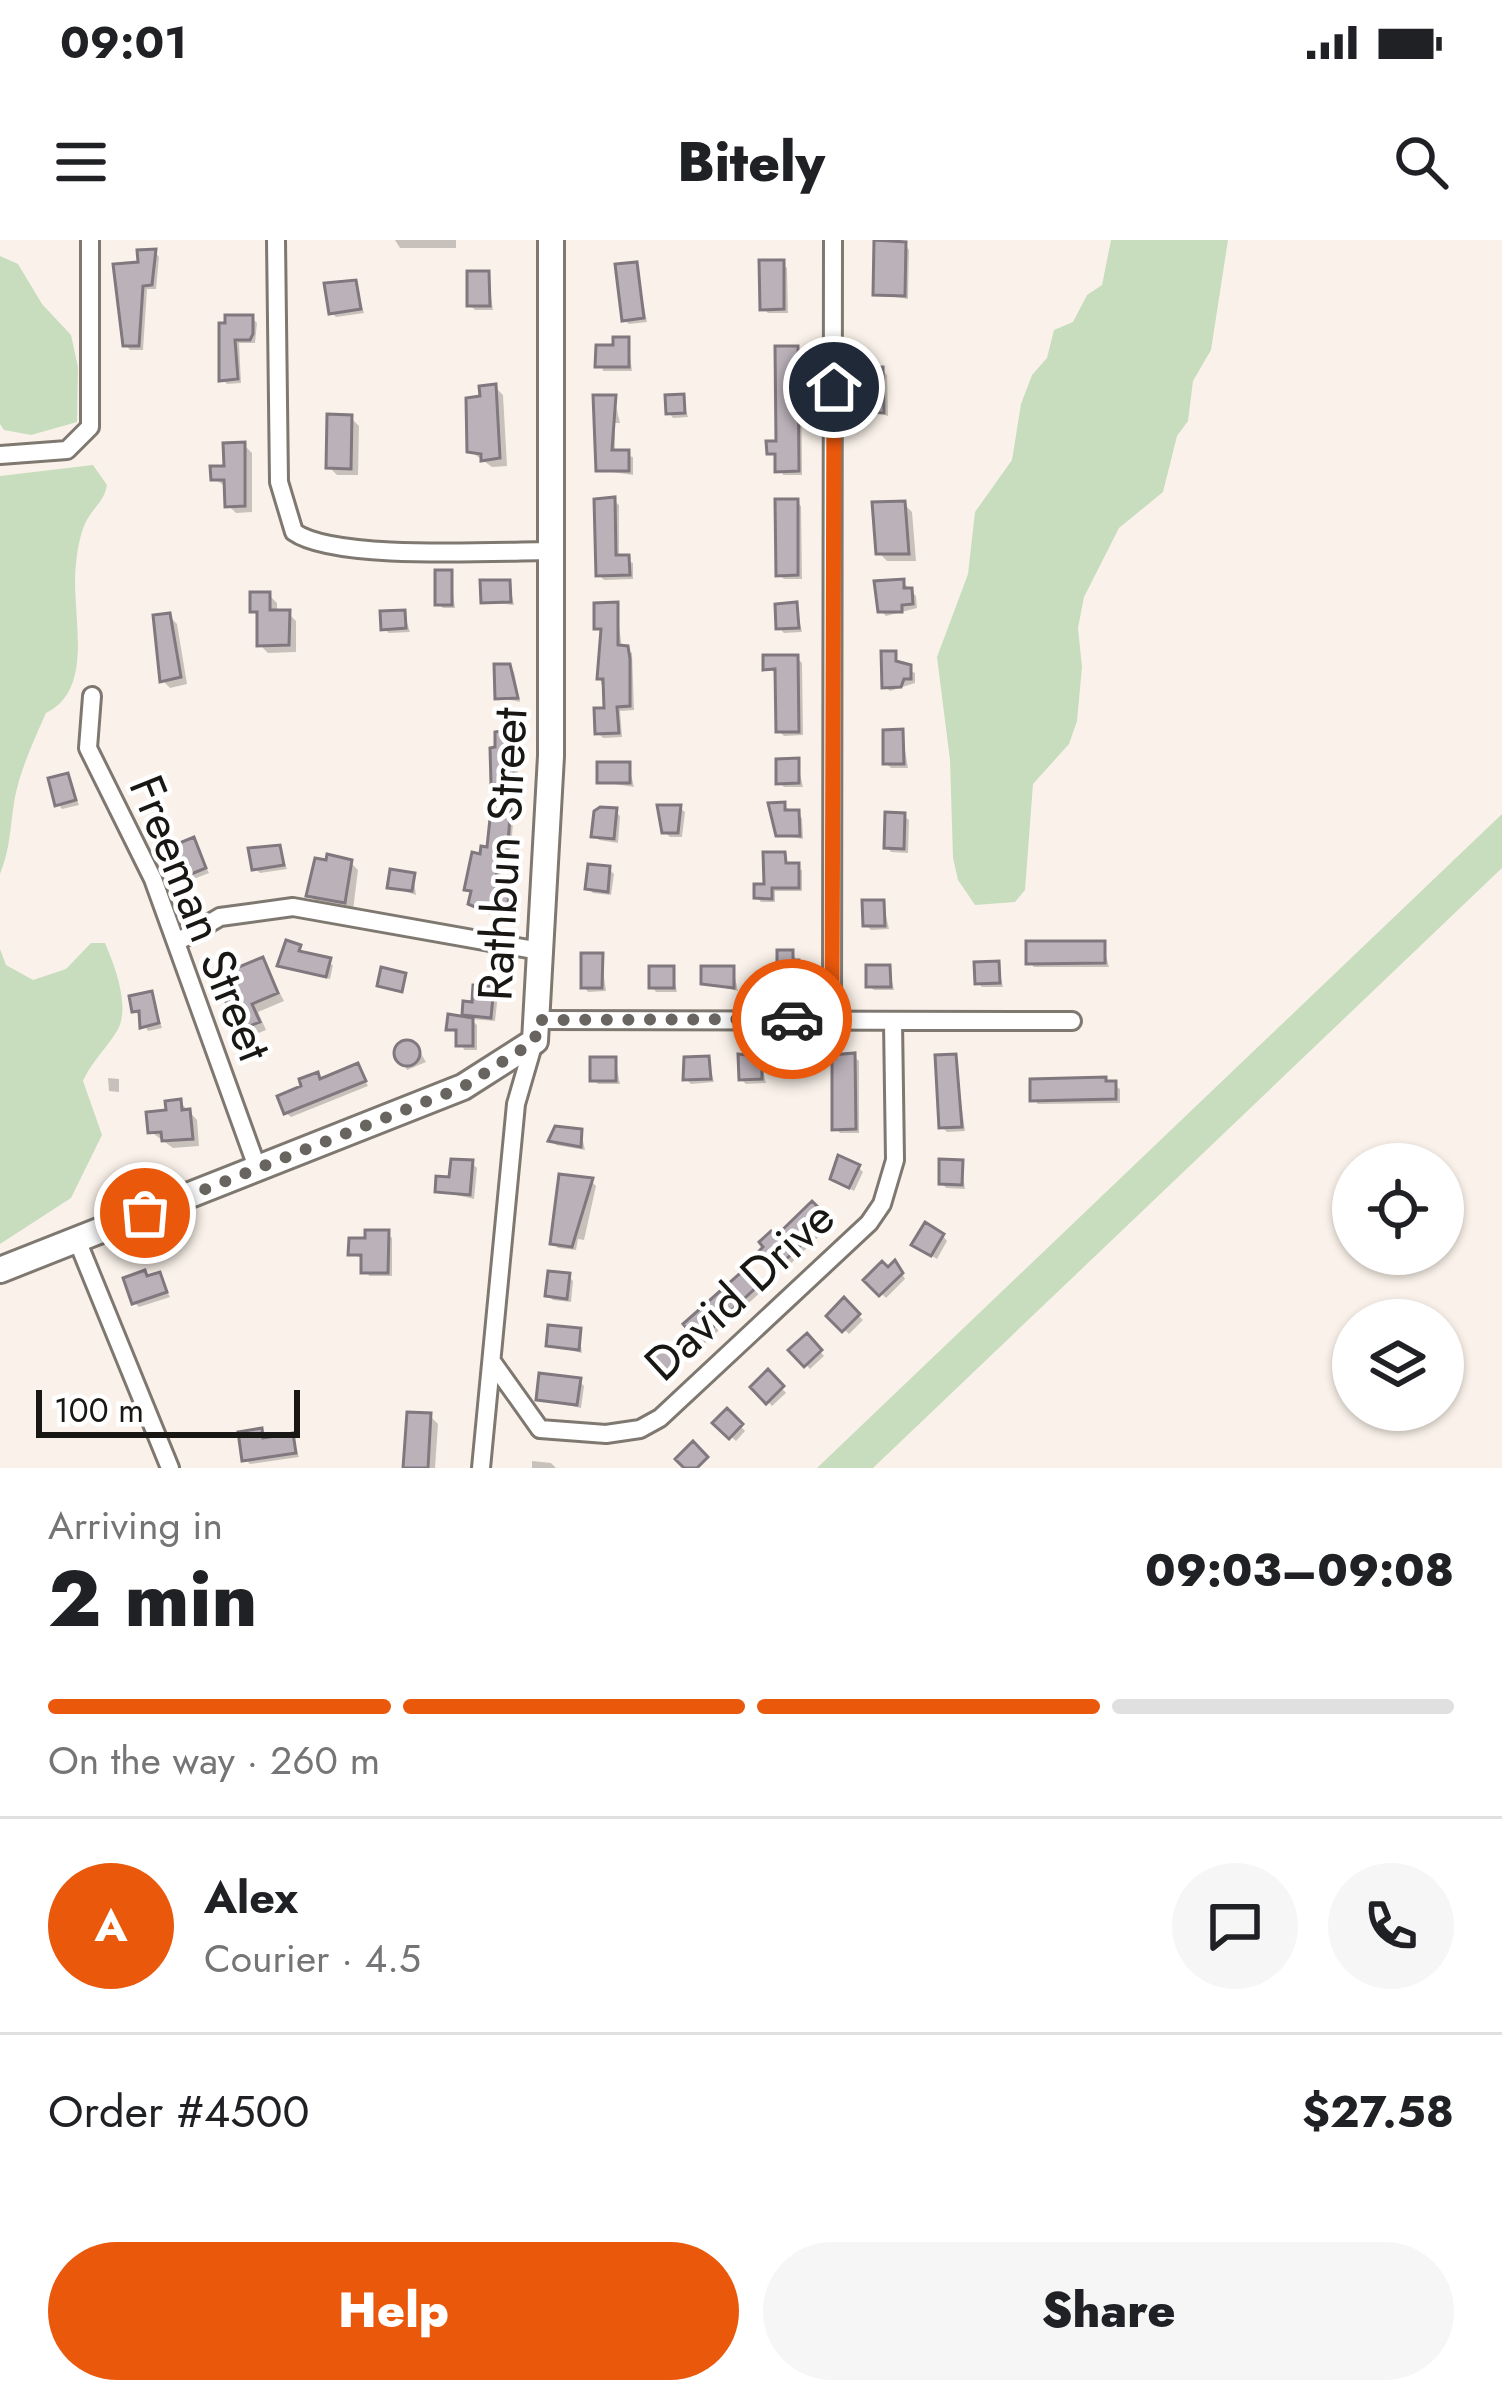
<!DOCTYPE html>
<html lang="en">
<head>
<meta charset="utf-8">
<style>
	body { margin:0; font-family:Jost,sans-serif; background:#f6f6f6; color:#202124; height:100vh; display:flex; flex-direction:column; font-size:45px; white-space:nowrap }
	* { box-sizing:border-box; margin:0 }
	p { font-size:39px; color:#757577 }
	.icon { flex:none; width:66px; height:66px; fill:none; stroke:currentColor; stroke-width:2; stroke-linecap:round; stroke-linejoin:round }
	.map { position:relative; height:1228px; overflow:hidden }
	.drawer { display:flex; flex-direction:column; background:#fff; flex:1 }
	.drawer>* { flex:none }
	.controls { position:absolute; left:1332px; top:903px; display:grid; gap:24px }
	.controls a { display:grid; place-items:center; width:132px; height:132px; border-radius:50%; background:#fff; box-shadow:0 3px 9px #0004; font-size:60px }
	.scale { position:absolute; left:36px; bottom:30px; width:264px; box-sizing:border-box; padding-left:12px; border:6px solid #191714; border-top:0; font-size:33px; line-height:42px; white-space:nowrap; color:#191714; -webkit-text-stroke:9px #fff; paint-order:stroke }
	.pin { position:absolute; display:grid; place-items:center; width:102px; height:102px; color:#fff; margin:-51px; border:6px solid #fff; border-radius:50%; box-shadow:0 3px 12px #0007 }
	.courier { position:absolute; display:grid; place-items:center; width:120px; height:120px; margin:-60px; border:9px solid #ea580c; border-radius:50%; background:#fff; color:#222; box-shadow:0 3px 15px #0007 }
	.overview em { font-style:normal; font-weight:800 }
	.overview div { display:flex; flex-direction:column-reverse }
	.overview { display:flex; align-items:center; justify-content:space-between; height:204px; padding:0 48px }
	h1 { font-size:78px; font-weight:800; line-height:90px }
	.bar { display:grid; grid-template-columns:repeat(4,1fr); gap:18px 12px; align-content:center; height:144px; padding:0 48px }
	.bar i { height:15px; border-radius:9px; background:#e0e0e0 }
	.bar .active { background:#ea580c }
	.bar p { grid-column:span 4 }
	.line { display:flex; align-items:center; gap:30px; padding:0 48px; border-top:3px solid #e0e0e0 }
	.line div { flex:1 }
	.round { display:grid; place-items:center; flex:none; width:126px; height:126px; border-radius:63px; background:#f6f6f6 }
	.cta { display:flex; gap:24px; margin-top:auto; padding:24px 48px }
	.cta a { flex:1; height:138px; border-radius:72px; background:#ea580c; color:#fff; font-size:48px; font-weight:800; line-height:138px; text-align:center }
	.cta a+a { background:#f6f6f6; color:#202124 }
	.status { display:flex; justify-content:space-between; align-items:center; height:84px; padding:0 60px; background:#fff; direction:ltr }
	.status svg { height:33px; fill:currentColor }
	header { display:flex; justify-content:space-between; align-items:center; height:156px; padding:0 48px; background:#fff; font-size:54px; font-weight:800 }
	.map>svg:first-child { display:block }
</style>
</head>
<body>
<div class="status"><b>09:01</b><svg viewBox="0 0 49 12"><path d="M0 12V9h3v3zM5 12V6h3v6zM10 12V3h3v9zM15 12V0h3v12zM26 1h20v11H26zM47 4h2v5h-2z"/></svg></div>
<header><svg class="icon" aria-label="menu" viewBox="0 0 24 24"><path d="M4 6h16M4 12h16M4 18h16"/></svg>Bitely<svg class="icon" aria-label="search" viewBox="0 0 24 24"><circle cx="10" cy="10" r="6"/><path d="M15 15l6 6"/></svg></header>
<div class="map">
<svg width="1502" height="1228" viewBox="0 0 1502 1228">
	<rect width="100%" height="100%" fill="#faf2ea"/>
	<!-- green -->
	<path fill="#c7ddbd" d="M 1111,0 L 1228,0 L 1211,110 L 1193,141 L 1188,181 L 1177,196 L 1163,252 L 1119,288 L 1084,357 L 1078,388 L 1082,427 L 1077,481 L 1069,504 L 1033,544 L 1025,650 L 1015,662 L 975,665 L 958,640 L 953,618 L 950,520 L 937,417 L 968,334 L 975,272 L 1012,220 L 1021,164 L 1032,135 L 1047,118 L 1054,90 L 1073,82 L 1087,55 L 1102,45 Z
		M 0,16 L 18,24 L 42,64 L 71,95 L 78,127 L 77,182 L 31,195 L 4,190 L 0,184 Z
		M 93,225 L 107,245 C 104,261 96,265 88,278 C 81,289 77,310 76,324 C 70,372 97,448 46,473 C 34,500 21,528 15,557 C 10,585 11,607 0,634 L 0,236 Z
		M 1502,574 L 1502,628 L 873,1228 L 817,1228 Z
		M 91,703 L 105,703 C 115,726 131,768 117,791 C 106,809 92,821 83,841 L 102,895 L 71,958 L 0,1004 L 0,709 L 6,725 L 33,740 L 66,729 Z"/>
	<!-- shadow -->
	<path fill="#0003" d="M 395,0 L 456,0 L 456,8 L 400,8 Z
		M 876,0 L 902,0 L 909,10 L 908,59 L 876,54 Z
		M 155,12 L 159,17 L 156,49 L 147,49 L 143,110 L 130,110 L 126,105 L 142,25 Z
		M 782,23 L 787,28 L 788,73 L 768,73 L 763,68 Z
		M 636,25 L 647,82 L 629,84 L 624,80 Z
		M 488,34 L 493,70 L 475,70 L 470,65 Z
		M 355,43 L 364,73 L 336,77 L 331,72 Z
		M 252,78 L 257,83 L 255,103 L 239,103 L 241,143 L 227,144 L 222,139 L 222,86 Z
		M 628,101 L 632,131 L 603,131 L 599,107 Z
		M 797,109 L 801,114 L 802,235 L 783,235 L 778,218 L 770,213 L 779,204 Z
		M 882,130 L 887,135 L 888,176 L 861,167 Z
		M 495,147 L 503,155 L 507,226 L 492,227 L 470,211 L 484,159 Z
		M 682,157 L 688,177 L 673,178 L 669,173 Z
		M 614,158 L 620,183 L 615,183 L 615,213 L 633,217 L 633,235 L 599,230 Z
		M 351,178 L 359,186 L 358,235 L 337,235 L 329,227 Z
		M 244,205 L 252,213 L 252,272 L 236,273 L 228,265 L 227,247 L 214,239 Z
		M 614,261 L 619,265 L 619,318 L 633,323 L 633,339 L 604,340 L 599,335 Z
		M 797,262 L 801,266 L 802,339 L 784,339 L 779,335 Z
		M 904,264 L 912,272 L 916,321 L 887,321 L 879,313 Z
		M 450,333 L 455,368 L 443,368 L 438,364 Z
		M 903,342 L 916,356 L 917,368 L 886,376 L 881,371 Z
		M 509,343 L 514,365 L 484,362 Z
		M 269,355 L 277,363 L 277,373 L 288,373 L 296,381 L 296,412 L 268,413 L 260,405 L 260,378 L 253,371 Z
		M 616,365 L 622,408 L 632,413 L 634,470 L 620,471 L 622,497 L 603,498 L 598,493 L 608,470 L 600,438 L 604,394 L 597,388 Z
		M 796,365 L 802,392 L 784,393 L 779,388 Z
		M 404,373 L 410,392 L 389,393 L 384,389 Z
		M 169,376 L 177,384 L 187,444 L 170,448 L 162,440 Z
		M 894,414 L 899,425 L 915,433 L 915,443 L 890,451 L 885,447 Z
		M 797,418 L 802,423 L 803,495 L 784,496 L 779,491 L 778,433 L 766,428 Z
		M 509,427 L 514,432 L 520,462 L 498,457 Z
		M 902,492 L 908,528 L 891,528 L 886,523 Z
		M 517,494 L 521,499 L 516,548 L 499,548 L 494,543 Z
		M 797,521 L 803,547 L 784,547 L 779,543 Z
		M 629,525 L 634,547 L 600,542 Z
		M 68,536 L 79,565 L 62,569 L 58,564 Z
		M 510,565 L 514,570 L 510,622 L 502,620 L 498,650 L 514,657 L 510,675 L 482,673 L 467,649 Z
		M 771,566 L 784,566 L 802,578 L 803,599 L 779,595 Z
		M 680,568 L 685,572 L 682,597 L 670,597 L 665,592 Z
		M 615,571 L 620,576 L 618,603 L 599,600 L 595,596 Z
		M 904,576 L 909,580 L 908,613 L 891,612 L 887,607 Z
		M 193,601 L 209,633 L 191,640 L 187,635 Z
		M 279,608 L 287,629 L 260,633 L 255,628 Z
		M 784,615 L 789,626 L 802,630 L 802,651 L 775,651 L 775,662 L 761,662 L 757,657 Z
		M 350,622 L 358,630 L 353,670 L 317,663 L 310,655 Z
		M 609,629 L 614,634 L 611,655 L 593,653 L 588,648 Z
		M 413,635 L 416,655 L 391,647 Z
		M 883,663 L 889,689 L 871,690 L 866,685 Z
		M 1103,704 L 1109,727 L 1034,727 L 1029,722 Z
		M 299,707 L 302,715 L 333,725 L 330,739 L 280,725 Z
		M 791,713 L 803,727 L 803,748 L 780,744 Z
		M 601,716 L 606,751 L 588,752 L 584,747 Z
		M 263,721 L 284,761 L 258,772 L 266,790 L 246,798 L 238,790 Z
		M 998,724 L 1003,747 L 982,747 L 978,743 Z
		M 889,728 L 894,750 L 874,750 L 869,746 Z
		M 672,729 L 677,752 L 656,752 L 652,747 Z
		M 733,729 L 738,751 L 704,742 Z
		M 493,749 L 498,754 L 495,781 L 470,779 L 477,785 L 477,810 L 464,810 L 459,794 L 449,789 L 471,780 L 465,774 Z
		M 151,754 L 162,788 L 148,791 L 135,770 Z
		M 414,802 L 426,822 L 407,830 L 396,811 Z
		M 854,817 L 859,821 L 859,893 L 840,893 L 835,888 Z
		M 955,817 L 965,891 L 947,892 L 942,887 Z
		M 708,819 L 714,842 L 691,844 L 686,839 Z
		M 760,819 L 766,843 L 746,844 L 741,839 Z
		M 615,820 L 620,844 L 598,844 L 593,839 Z
		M 358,827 L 368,846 L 291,877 L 286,873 L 317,836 L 323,841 Z
		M 108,838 L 119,839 L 119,852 L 109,851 Z
		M 1105,840 L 1120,849 L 1120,863 L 1038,864 L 1033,859 Z
		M 180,862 L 197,880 L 199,906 L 173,908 L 151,892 Z
		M 556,889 L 581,892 L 585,910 L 556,905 L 552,900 Z
		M 961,922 L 965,949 L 946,948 L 942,943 Z
		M 472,923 L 477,928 L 474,959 L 438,951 Z
		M 858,927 L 863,932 L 854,951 L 833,939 Z
		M 591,941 L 596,946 L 584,1000 L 578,999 L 576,1010 L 558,1008 L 553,1003 Z
		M 812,965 L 831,985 L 783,1031 L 776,1028 L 761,1013 Z
		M 387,993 L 392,998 L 392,1036 L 369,1036 L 364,1019 L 351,1014 Z
		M 943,996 L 947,1001 L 937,1019 L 920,1009 Z
		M 899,1028 L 905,1039 L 886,1058 L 868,1040 Z
		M 746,1032 L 763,1050 L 705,1103 L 687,1084 Z
		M 159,1035 L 170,1057 L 139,1067 L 134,1062 Z
		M 568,1036 L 573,1041 L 571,1062 L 553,1060 L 548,1055 Z
		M 844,1062 L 863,1080 L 849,1094 L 830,1076 Z
		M 579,1091 L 582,1113 L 549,1105 Z
		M 807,1097 L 824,1116 L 810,1129 L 792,1110 Z
		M 663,1106 L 682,1125 L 669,1138 L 650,1119 Z
		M 768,1133 L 786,1153 L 772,1166 L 754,1147 Z
		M 579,1141 L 584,1146 L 581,1168 L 539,1159 Z
		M 727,1172 L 745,1191 L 736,1201 L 717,1183 Z
		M 410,1175 L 430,1176 L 438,1184 L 435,1228 L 406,1228 Z
		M 260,1191 L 266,1200 L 292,1197 L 299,1217 L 250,1224 L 245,1219 Z
		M 532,1221 L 551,1223 L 556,1228 L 532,1228 Z"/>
	<!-- building -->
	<path fill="#bbb2b9" stroke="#80787e" stroke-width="3" d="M 874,0 L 906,2 L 905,56 L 873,55 Z
		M 156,9 L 152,45 L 143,46 L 139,106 L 123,106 L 113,24 L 138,22 L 137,10 Z
		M 759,20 L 784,20 L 784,69 L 760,70 Z
		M 637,22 L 644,78 L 622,81 L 615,24 Z
		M 467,31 L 489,31 L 490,66 L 467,66 Z
		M 356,40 L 361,69 L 329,74 L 324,43 Z
		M 225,75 L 253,75 L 253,94 L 250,100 L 235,100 L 238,139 L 219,141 L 219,83 L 225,83 Z
		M 613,97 L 629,97 L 629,127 L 595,127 L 596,105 L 613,105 Z
		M 775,106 L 798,106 L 799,231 L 775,232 L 775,214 L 767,214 L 766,201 L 776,201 Z
		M 883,127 L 884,173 L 865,172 L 858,169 L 857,128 Z
		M 496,144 L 500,218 L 481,221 L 481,214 L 467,212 L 466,158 L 480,156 L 479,146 Z
		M 684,154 L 685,173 L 666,174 L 665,155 Z
		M 593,155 L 616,155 L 612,210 L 629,210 L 629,231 L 596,231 Z
		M 327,174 L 352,175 L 351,229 L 326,228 Z
		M 245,202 L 245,266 L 225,267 L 224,240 L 211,240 L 210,226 L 224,226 L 223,203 Z
		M 615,257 L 616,315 L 629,315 L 630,335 L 596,336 L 594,259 Z
		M 775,259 L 798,259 L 798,335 L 776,336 Z
		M 905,261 L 909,314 L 876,314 L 872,262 Z
		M 435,330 L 452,330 L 452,365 L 435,365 Z
		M 904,339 L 904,348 L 912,348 L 913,364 L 902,365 L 902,372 L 878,372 L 874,341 Z
		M 480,340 L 510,340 L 511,362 L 481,363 Z
		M 250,352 L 270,352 L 270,370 L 290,370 L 289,405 L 257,406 L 257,372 L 250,372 Z
		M 618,362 L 618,405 L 628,406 L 630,419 L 630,466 L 617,467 L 619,493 L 595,494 L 594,468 L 604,468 L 603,439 L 597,439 L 601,389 L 594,389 L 594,363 Z
		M 797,362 L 799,388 L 776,389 L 775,364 Z
		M 405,370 L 406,388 L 381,390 L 380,371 Z
		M 170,373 L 181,437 L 160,442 L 153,375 Z
		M 881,411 L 896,411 L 896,421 L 911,425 L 911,439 L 904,439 L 901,447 L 882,448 Z
		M 763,415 L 798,415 L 799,492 L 776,492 L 775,429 L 763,430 Z
		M 494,424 L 510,424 L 518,458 L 495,459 Z
		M 903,489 L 904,524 L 883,524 L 883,490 Z
		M 501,491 L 518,491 L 512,544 L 491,544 L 490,508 L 495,507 L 495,492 Z
		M 799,518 L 799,543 L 776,544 L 776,519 Z
		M 597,522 L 630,522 L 630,543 L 597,543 Z
		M 68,533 L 76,560 L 55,566 L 48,538 Z
		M 492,560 L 511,562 L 507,618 L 498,617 L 495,646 L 511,650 L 506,671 L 490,668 L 489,673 L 468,664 L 471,651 L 464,650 L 472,612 L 480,614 L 481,606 L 487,607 Z
		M 785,562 L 785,570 L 799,570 L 800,596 L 776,596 L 768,563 Z
		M 657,565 L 681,565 L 678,593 L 662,593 Z
		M 600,567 L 617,568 L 614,599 L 591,597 L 594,571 Z
		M 885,572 L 905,573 L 904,609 L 884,608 Z
		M 194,597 L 206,628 L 184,637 L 172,606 Z
		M 280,605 L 284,625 L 252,630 L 248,608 Z
		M 763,612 L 785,612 L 786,623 L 799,623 L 799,648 L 772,648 L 772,659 L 754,658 L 754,644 L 764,644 Z
		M 327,614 L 352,620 L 345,663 L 306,656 L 315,618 L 326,620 Z
		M 588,624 L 610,626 L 608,652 L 585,649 Z
		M 390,629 L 415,633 L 412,651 L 387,648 Z
		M 862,660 L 884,660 L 885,686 L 863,686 Z
		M 286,700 L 301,705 L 299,711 L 331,718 L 326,737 L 277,726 Z
		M 1026,701 L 1105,701 L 1105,723 L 1026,724 Z
		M 777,710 L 793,710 L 793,720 L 799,720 L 800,745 L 777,745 Z
		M 581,713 L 603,713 L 602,748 L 581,748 Z
		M 263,717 L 278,753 L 252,764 L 260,782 L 236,791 L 217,736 Z
		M 999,721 L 1000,743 L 975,744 L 974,722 Z
		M 866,725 L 890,725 L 891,747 L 866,747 Z
		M 649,726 L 674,726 L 674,748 L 649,748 Z
		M 701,726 L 734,726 L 734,748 L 701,744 Z
		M 381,727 L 406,733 L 402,752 L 377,746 Z
		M 473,745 L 494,746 L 491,778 L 462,775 L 463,761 L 472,762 Z
		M 152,751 L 159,783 L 140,788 L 139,771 L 132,772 L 129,756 Z
		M 448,774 L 473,778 L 473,806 L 456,806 L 456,790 L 446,790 Z
		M394 813a13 13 0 1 1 26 0a13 13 0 1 1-26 0Z
		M 855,813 L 856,889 L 832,890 L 832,815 Z
		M 738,814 L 762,817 L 762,839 L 739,840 Z
		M 956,814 L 962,887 L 939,888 L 935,815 Z
		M 709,816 L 711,839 L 683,840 L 684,817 Z
		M 590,817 L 616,817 L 616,841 L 590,841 Z
		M 358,823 L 366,841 L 284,874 L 277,856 L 301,846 L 299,839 L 318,832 L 320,839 Z
		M 1106,837 L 1106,841 L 1116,841 L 1116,859 L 1030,861 L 1030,839 Z
		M 181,859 L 182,870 L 190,869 L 193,899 L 162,901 L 161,892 L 148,893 L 146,872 L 166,870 L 165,861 Z
		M 555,886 L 582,889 L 581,907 L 548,901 Z
		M 838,915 L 860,925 L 849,948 L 830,939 Z
		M 451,919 L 473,920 L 470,955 L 435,952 L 436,936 L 449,937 Z
		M 939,919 L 963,920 L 962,945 L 939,944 Z
		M 559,934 L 593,938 L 572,1007 L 550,1004 Z
		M 812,961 L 829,978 L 777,1028 L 767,1024 L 757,1013 L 763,1007 L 759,1002 L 771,991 L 776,996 Z
		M 925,982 L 944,994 L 931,1016 L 911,1005 Z
		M 365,990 L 389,990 L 388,1033 L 361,1033 L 361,1015 L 348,1015 L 349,998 L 365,998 Z
		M 895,1020 L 903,1033 L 879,1056 L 863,1040 L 882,1021 L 888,1027 Z
		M 746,1028 L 760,1044 L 698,1101 L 683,1084 Z
		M 145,1030 L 147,1036 L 160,1032 L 167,1052 L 132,1064 L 123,1038 Z
		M 548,1031 L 570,1033 L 567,1059 L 545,1056 Z
		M 844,1057 L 860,1074 L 842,1092 L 826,1076 Z
		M 548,1085 L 581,1088 L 579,1110 L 546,1106 Z
		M 807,1093 L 822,1110 L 804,1127 L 788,1110 Z
		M 663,1102 L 680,1119 L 662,1136 L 646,1119 Z
		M 768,1129 L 784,1146 L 766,1164 L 750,1147 Z
		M 539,1133 L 581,1138 L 577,1165 L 536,1160 Z
		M 727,1168 L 743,1184 L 729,1199 L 712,1183 Z
		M 407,1172 L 431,1173 L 428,1228 L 403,1228 Z
		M 262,1188 L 263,1198 L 293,1193 L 296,1213 L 242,1221 L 238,1192 Z
		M 693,1201 L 708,1217 L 697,1228 L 684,1228 L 675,1219 Z"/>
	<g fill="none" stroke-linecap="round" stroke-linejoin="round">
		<!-- street casing -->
		<g stroke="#7e7870" stroke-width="22">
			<path id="street" d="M 276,0 L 279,242 L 294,292 C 335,321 496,311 552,311
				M 0,215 L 67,210 L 90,187 L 90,0
				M 92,456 L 88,508 L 153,639 L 257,927
				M 177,702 L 220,677 L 293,667 L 540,711
				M 832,779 L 833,0
				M 537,780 L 1072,781
				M 77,1000 L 170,1228
				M 493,1123 L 540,1189 L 606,1194 L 640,1189 L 660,1178 L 869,983 L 882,964 L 895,920 L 893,781
				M 481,1228 L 516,864 L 534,802"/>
		</g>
		<!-- secondary casing -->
		<g stroke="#7e7870" stroke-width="30">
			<path id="secondary" d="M 0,1030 L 463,847 L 535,801 L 551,516 L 551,0"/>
		</g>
		<!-- street -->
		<use href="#street" stroke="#fff" stroke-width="16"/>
		<!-- secondary -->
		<use href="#secondary" stroke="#fff" stroke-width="24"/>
	</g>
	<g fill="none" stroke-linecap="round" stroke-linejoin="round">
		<!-- done -->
		<path stroke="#68645f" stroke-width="12" stroke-dasharray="0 21.6" d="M 145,973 L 463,847 L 535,801 L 537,780 L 792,779"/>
		<!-- route -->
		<path stroke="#ea580c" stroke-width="15" d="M 792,779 L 832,778 L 834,147"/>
	</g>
	<g text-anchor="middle" stroke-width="9" stroke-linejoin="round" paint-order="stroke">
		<!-- street labels -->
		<g font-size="48" fill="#191714" stroke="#fff">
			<text transform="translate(502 614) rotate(-87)" y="17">Rathbun Street</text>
			<text transform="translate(201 678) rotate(68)" y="17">Freeman Street</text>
			<text transform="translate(739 1050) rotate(-43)" y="17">David Drive</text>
		</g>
	</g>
</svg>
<div class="controls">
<a><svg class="icon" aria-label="locate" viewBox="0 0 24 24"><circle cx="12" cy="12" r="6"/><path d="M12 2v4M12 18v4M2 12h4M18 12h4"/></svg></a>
<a><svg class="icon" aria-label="layers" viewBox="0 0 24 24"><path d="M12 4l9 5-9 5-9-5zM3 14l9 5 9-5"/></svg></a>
</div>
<div class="scale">100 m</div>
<div class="pin" style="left:145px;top:973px;background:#ea580c"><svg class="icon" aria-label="bag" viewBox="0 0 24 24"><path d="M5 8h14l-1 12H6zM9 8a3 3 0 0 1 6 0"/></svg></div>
<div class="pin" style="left:834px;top:147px;background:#1f2937"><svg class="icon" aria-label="home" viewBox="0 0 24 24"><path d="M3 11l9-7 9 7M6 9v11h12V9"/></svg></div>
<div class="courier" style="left:792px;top:779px"><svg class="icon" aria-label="car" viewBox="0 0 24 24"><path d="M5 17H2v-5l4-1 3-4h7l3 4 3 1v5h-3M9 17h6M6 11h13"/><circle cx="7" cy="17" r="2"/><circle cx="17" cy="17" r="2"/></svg></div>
</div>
<section class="drawer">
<div class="overview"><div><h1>2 min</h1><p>Arriving in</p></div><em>09:03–09:08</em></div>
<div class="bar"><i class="active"></i><i class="active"></i><i class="active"></i><i></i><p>On the way · 260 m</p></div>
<div class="line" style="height:216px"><b class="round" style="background:#ea580c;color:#fff">A</b><div><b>Alex</b><p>Courier · 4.5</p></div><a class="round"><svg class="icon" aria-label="chat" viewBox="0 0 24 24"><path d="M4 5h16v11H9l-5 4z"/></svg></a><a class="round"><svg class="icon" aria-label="phone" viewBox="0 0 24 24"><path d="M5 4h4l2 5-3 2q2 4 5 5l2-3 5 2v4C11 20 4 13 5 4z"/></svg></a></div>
<div class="line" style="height:156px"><div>Order #4500</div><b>$27.58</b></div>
<div class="cta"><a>Help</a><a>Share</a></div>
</section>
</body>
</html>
